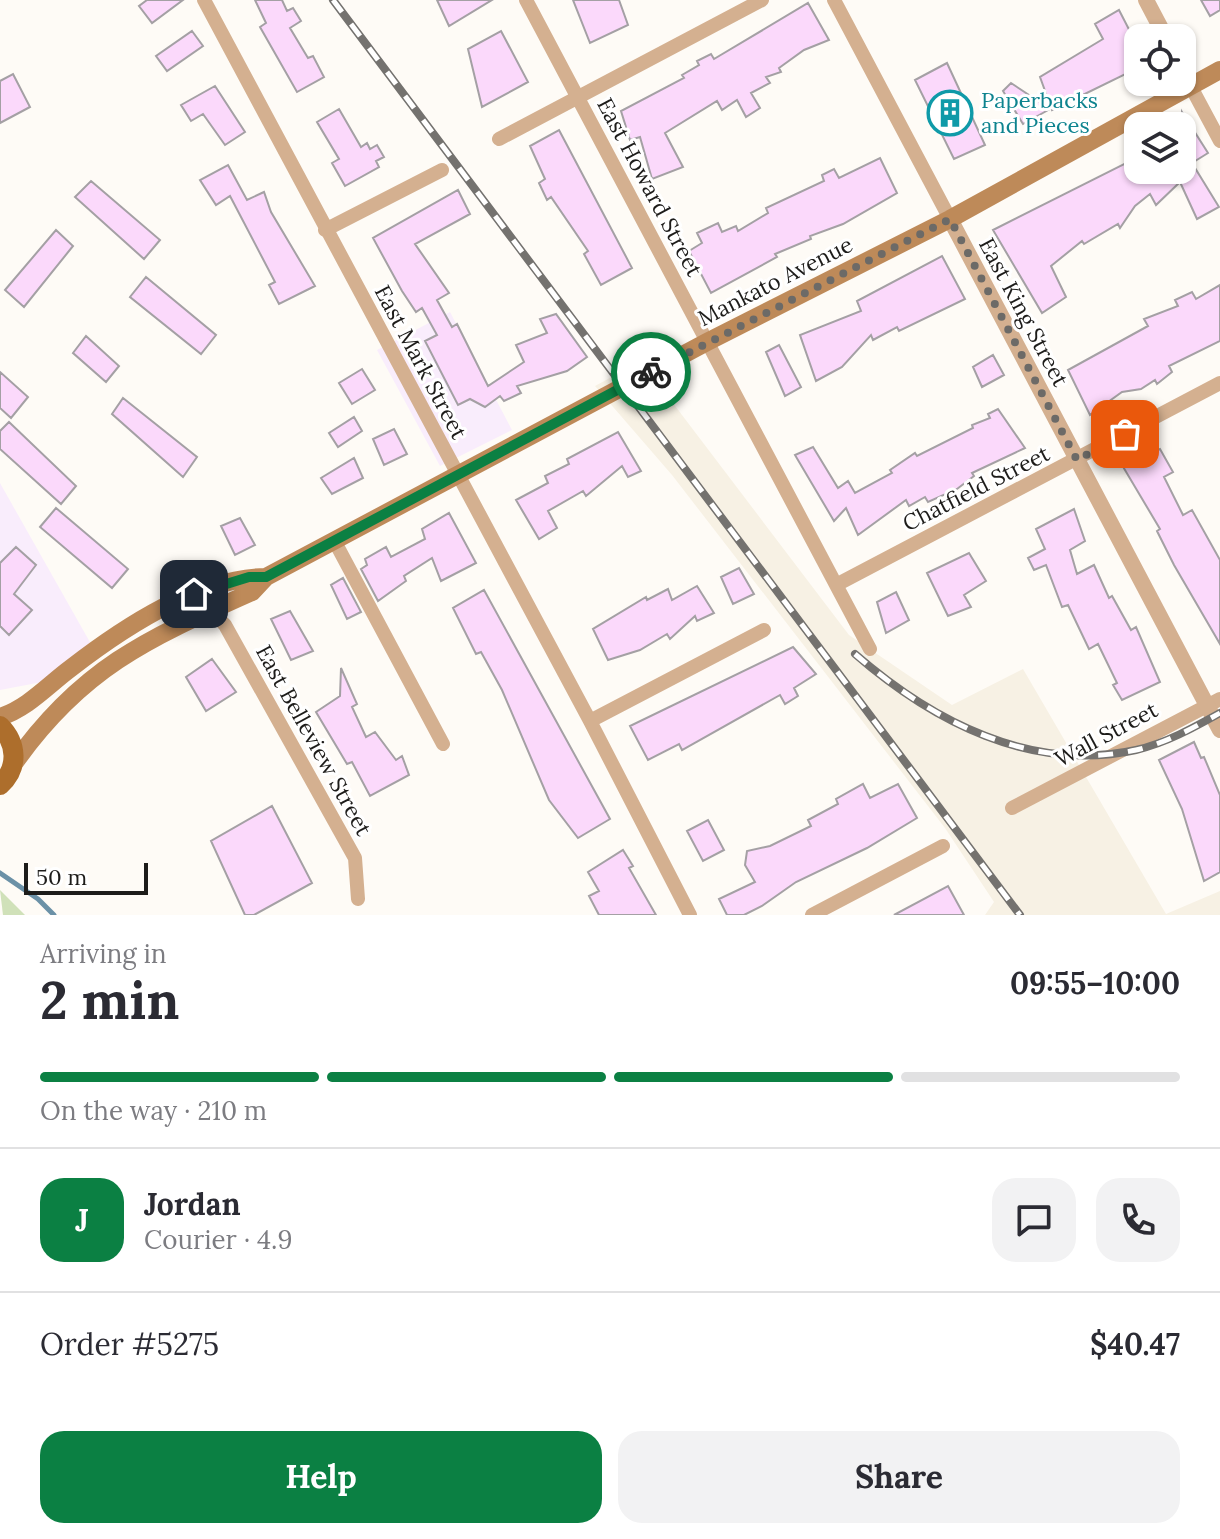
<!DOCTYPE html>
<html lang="en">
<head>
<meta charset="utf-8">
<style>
	body { margin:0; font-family:Lora,serif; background:#f2f2f3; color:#2b2b33; height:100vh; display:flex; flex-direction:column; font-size:30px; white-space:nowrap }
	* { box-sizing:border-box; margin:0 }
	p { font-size:26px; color:#7c7c81 }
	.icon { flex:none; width:44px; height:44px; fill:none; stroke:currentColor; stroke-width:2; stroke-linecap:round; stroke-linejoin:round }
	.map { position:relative; height:915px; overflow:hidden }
	.details { display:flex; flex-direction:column; background:#fff; flex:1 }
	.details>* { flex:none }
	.controls { position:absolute; left:1124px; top:24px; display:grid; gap:16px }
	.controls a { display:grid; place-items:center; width:72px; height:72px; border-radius:16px; background:#fff; box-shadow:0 2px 6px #0004; font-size:40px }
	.scale { position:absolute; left:24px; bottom:20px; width:124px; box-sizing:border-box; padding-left:8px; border:4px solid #1d1c1a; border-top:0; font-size:22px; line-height:28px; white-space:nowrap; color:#1d1c1a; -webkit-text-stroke:6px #fff; paint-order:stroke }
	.pin { position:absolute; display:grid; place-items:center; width:68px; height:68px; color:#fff; margin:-34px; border-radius:16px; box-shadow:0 4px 12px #0006 }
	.courier { position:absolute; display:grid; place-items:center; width:80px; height:80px; margin:-40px; border:6px solid #0b8043; border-radius:50%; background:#fff; color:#222; box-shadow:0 2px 10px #0007 }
	.summary em { font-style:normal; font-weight:700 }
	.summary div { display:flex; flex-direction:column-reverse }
	.summary { display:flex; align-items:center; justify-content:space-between; height:136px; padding:0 40px }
	h1 { font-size:52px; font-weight:700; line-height:60px }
	.bar { display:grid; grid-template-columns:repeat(4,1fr); gap:12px 8px; align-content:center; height:96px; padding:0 40px }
	.bar i { height:10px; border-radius:6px; background:#e1e1e2 }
	.bar .current { background:#0b8043 }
	.bar p { grid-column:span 4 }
	.line { display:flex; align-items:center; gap:20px; padding:0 40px; border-top:2px solid #e1e1e2 }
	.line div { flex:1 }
	.round { display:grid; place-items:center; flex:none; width:84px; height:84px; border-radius:24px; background:#f2f2f3 }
	.action { display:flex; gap:16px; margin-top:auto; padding:16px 40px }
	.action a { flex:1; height:92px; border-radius:24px; background:#0b8043; color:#fff; font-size:32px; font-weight:700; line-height:92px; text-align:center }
	.action a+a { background:#f2f2f3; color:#2b2b33 }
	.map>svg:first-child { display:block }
</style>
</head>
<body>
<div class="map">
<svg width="1220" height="915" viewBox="0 0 1220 915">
	<rect width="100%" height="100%" fill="#fefbf6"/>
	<!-- commercial -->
	<path fill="#f9edfc" d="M 450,312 L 512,430 L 440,466 L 377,350 Z
		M 0,483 L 91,644 L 42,682 L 0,690 Z"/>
	<!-- built -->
	<path fill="#f7f1e4" d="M 641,361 L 849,635 L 952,705 L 1023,669 L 1166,914 L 1220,891 L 1220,915 L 985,915 L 994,902 L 945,828 L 672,475 L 595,386 Z"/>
	<!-- green -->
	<path fill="#d0e1b9" d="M 0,890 L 25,915 L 3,915 Z"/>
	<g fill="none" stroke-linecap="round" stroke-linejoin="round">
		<!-- stream -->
		<path stroke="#6b91a7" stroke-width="5" d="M 0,873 L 38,899 L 54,915"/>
	</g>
	<!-- building -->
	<path fill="#fbd9fb" stroke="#a4a0a4" stroke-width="2" d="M 147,0 L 183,0 L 152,23 L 139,6 Z
		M 255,0 L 282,0 L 287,11 L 293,8 L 301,21 L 290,28 L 308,58 L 313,56 L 324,77 L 297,92 L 260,27 L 266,23 Z
		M 437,0 L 492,0 L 449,26 Z
		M 573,0 L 619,0 L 628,25 L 590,43 Z
		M 1201,0 L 1220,0 L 1220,10 L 1210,16 Z
		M 808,3 L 829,40 L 804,50 L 779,68 L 781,72 L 766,77 L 770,83 L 751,93 L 760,108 L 746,117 L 737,100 L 722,110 L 717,101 L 665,133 L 683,167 L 652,179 L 640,137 L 630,140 L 621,111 L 684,78 L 682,75 L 699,65 L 697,61 L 711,54 L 714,59 Z
		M 1119,10 L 1138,47 L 1138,68 L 1052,110 L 1040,77 L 1103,39 L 1095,24 Z
		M 192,31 L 203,46 L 167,71 L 156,56 Z
		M 501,31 L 528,82 L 482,107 L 468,49 Z
		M 947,63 L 985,145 L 954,159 L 915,80 Z
		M 13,74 L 30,107 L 0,123 L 0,81 Z
		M 1011,83 L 1050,109 L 1023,124 L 1003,91 Z
		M 215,86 L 245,132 L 225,145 L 203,114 L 191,121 L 181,105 Z
		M 339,109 L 361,147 L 367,143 L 370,149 L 377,145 L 384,157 L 376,161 L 379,167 L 345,186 L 332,163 L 339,159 L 317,122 Z
		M 1182,112 L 1208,153 L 1192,163 L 1219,207 L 1197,219 L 1180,182 L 1156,205 L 1150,194 L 1135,206 L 1120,228 L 1118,224 L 1084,244 L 1082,241 L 1051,266 L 1066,297 L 1042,313 L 993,230 L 1138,157 L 1138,170 L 1182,170 Z
		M 559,130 L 632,268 L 601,285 L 584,254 L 588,251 L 551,197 L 547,200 L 539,183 L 545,179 L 530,146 Z
		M 880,158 L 897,193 L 843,224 L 810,236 L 811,239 L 775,254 L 777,257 L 711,293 L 689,251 L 702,243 L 697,233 L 718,223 L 722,232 L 736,226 L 738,231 L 768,213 L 766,208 L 824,181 L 822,175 L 834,169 L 839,178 Z
		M 228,165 L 247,200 L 264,192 L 271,212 L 315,286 L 279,304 L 269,285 L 275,282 L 230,196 L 216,205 L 200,180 Z
		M 91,181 L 160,240 L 144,259 L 75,197 Z
		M 458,190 L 470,214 L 415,244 L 449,293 L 437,300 L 452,327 L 457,324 L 488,386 L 524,362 L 516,345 L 547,333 L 540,319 L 556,314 L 587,357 L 567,371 L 517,386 L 521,393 L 504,401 L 500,396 L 485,407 L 470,399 L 458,405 L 425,341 L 437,335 L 422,308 L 416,312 L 402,291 L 373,238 Z
		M 56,230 L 73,246 L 24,307 L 5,290 Z
		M 942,256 L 965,299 L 899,331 L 897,327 L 873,340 L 871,335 L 842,367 L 816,381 L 800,335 L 861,311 L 857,301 Z
		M 146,277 L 216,335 L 201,354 L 130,297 Z
		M 1220,285 L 1220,341 L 1169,366 L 1172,372 L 1157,384 L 1155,380 L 1141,389 L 1122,392 L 1090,415 L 1068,370 L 1148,326 L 1144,319 L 1178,306 L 1175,300 L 1192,292 L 1196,299 Z
		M 86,336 L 119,366 L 106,382 L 73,353 Z
		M 779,345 L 801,387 L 785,396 L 766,352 Z
		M 993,355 L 1004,375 L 982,387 L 973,367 Z
		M 362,369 L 375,390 L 352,404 L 339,383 Z
		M 0,372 L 28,397 L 11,418 L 0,408 Z
		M 123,398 L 197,457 L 183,477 L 112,414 Z
		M 998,409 L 1025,448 L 972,473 L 974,476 L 957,489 L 928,502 L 925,497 L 909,506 L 906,500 L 858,535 L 846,508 L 834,521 L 795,455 L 813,447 L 838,488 L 848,481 L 855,493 L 892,473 L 890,470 L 915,453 L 917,456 L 973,428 L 972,425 L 990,418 L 988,414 Z
		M 354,417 L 362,431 L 338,447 L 329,433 Z
		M 9,422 L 76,486 L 61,504 L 0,449 L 0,431 Z
		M 394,429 L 407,454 L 384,465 L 373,439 Z
		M 618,432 L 641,471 L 628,477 L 622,466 L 586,496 L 583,491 L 548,511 L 557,528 L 539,539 L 516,500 L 548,483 L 545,476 L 569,464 L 567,459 Z
		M 1160,449 L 1173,472 L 1164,477 L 1183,515 L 1192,510 L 1220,560 L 1220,644 L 1174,565 L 1157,531 L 1160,529 L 1122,465 Z
		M 354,458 L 363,478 L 332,494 L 321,478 Z
		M 56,508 L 128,569 L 112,588 L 40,527 Z
		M 1074,509 L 1085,541 L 1070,550 L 1077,574 L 1094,565 L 1109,598 L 1112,596 L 1131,630 L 1136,627 L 1160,682 L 1122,700 L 1113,685 L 1117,683 L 1098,644 L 1089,649 L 1068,605 L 1062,607 L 1046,565 L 1034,570 L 1028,558 L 1045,549 L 1036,529 Z
		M 449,513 L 476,563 L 441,581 L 432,558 L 404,576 L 406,581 L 378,601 L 361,569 L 367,565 L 365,559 L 386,547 L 391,557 L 425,539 L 422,529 Z
		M 240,518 L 255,545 L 235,555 L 221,526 Z
		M 16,547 L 36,565 L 14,594 L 32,610 L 9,635 L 0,626 L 0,563 Z
		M 969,553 L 986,581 L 964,595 L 971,607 L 948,616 L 927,573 Z
		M 739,568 L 754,594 L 733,604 L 721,577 Z
		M 343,578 L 361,612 L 347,619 L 331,585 Z
		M 697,586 L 714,613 L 697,621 L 695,616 L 670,639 L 667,634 L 640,650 L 608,660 L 593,629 L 646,597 L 647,600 L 668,589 L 672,600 Z
		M 484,590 L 610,819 L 578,838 L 549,800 L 502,690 L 481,652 L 476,654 L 453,608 Z
		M 896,592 L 909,620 L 886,633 L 877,602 Z
		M 290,611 L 313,651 L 291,660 L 271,619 Z
		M 793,647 L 816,674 L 794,688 L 798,696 L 785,704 L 780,695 L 682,750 L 679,744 L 648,760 L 630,726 Z
		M 212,659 L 236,692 L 206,711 L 186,677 Z
		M 341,668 L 357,704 L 352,707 L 366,737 L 375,732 L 396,760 L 402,756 L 409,775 L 370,796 L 352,762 L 347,764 L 316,712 L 340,696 Z
		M 1194,742 L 1201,758 L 1204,757 L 1220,795 L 1220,872 L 1204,881 L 1182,809 L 1159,760 Z
		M 863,784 L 870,798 L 898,784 L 917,818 L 867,848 L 796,882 L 762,906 L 744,915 L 727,915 L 719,899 L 755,882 L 745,865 L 747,851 L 770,846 L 811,826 L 808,820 L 838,804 L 836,799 Z
		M 272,806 L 312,883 L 254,915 L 245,915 L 211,841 Z
		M 708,820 L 724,850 L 703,861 L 687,831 Z
		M 623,850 L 633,866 L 629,868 L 656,915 L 599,915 L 589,896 L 599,891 L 588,872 Z
		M 948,886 L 964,915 L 894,915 Z"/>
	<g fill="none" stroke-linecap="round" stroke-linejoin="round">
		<!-- minor -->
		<path stroke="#d4b090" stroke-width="14" d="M 204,0 L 590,721 L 690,915
			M 526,0 L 870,649
			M 834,0 L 950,219
			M 1190,85 L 1220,141
			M 499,139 L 762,0
			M 325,230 L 442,170
			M 335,542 L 443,744
			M 836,585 L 1220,383
			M 210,610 L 225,625 L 355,858 L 358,899
			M 590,721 L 764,630
			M 1012,808 L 1220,699
			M 812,915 L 943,846"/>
		<!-- tertiary -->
		<path stroke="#d4b090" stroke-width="16" d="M 1146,0 L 1166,38
			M 1182,69 L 1190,85
			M 950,219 L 1220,730"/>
		<!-- secondary -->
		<path stroke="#be8a59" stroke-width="18" d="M 0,717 C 28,708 48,685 71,668 C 124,627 198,578 266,577
			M 13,765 C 81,668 147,639 252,592 L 266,577 L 707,342 L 950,219 L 1220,70"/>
		<!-- primary -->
		<path stroke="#ad6e2c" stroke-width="20" d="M 0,726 C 17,743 19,768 0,785"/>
		<!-- rail casing -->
		<g stroke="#74726f" stroke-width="8">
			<path id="rail" d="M 333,0 L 1020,915
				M 855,654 C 932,721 1031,773 1136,750 C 1166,743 1193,728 1220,713"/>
		</g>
		<!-- rail -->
		<use href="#rail" stroke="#fff" stroke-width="5" stroke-dasharray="15" stroke-linecap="butt"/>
	</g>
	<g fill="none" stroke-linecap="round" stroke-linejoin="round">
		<!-- done -->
		<path stroke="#6c6a67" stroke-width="8" stroke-dasharray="0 14.4" d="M 651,372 L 950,219 L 1077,460 L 1125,434"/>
		<!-- route -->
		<path stroke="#0b8043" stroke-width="10" d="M 194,594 L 249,577 L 266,577 L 651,372"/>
	</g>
	<!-- icons -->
	<defs>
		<g id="building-ring" transform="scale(2.3)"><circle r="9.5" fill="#fff" stroke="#0f9aa8" stroke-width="1.5"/><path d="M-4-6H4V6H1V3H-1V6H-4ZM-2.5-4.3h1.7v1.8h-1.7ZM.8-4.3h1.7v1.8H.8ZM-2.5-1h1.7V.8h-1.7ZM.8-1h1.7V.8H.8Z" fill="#0f9aa8"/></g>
	</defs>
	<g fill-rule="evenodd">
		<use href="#building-ring" x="950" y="113"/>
	</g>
	<g text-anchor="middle" stroke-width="6" stroke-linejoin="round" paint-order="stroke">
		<!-- culture labels -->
		<g font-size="22" fill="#0d838f" stroke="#fff" text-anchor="start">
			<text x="981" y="108">Paperbacks<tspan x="981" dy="25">and Pieces</tspan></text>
		</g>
		<!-- street labels -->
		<g font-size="22" fill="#1d1c1a" stroke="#fff">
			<text transform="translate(650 187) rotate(62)" y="8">East Howard Street</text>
			<text transform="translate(775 281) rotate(-27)" y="8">Mankato Avenue</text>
			<text transform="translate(1024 312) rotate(62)" y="8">East King Street</text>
			<text transform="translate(421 362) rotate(62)" y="8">East Mark Street</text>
			<text transform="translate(976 488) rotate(-27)" y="8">Chatfield Street</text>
			<text transform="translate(1106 734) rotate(-28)" y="8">Wall Street</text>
			<text transform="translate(314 740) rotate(61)" y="8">East Belleview Street</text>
		</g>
	</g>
</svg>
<div class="controls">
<a><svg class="icon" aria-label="locate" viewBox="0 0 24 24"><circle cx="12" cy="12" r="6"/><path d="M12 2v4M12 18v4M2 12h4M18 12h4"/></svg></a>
<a><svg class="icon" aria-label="layers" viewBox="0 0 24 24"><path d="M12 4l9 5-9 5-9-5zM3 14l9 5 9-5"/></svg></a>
</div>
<div class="scale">50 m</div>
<div class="pin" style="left:1125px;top:434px;background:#ea580c"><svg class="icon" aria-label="bag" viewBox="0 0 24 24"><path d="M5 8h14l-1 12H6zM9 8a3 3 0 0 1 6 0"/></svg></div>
<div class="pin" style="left:194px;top:594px;background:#1f2937"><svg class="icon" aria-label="home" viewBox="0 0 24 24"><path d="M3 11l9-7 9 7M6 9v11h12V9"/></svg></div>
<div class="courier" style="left:651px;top:372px"><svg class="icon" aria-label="bike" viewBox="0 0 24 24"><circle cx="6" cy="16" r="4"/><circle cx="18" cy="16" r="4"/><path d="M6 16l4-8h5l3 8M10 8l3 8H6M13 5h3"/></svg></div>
</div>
<section class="details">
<div class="summary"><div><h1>2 min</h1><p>Arriving in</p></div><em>09:55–10:00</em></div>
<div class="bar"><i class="current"></i><i class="current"></i><i class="current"></i><i></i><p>On the way · 210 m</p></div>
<div class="line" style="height:144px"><b class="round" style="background:#0b8043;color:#fff">J</b><div><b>Jordan</b><p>Courier · 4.9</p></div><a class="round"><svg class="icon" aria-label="chat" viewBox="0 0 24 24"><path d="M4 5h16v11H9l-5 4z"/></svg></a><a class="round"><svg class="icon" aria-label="phone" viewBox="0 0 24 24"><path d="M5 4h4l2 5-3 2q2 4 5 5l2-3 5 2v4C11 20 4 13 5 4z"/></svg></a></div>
<div class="line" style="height:104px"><div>Order #5275</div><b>$40.47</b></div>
<div class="action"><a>Help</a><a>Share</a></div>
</section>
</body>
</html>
